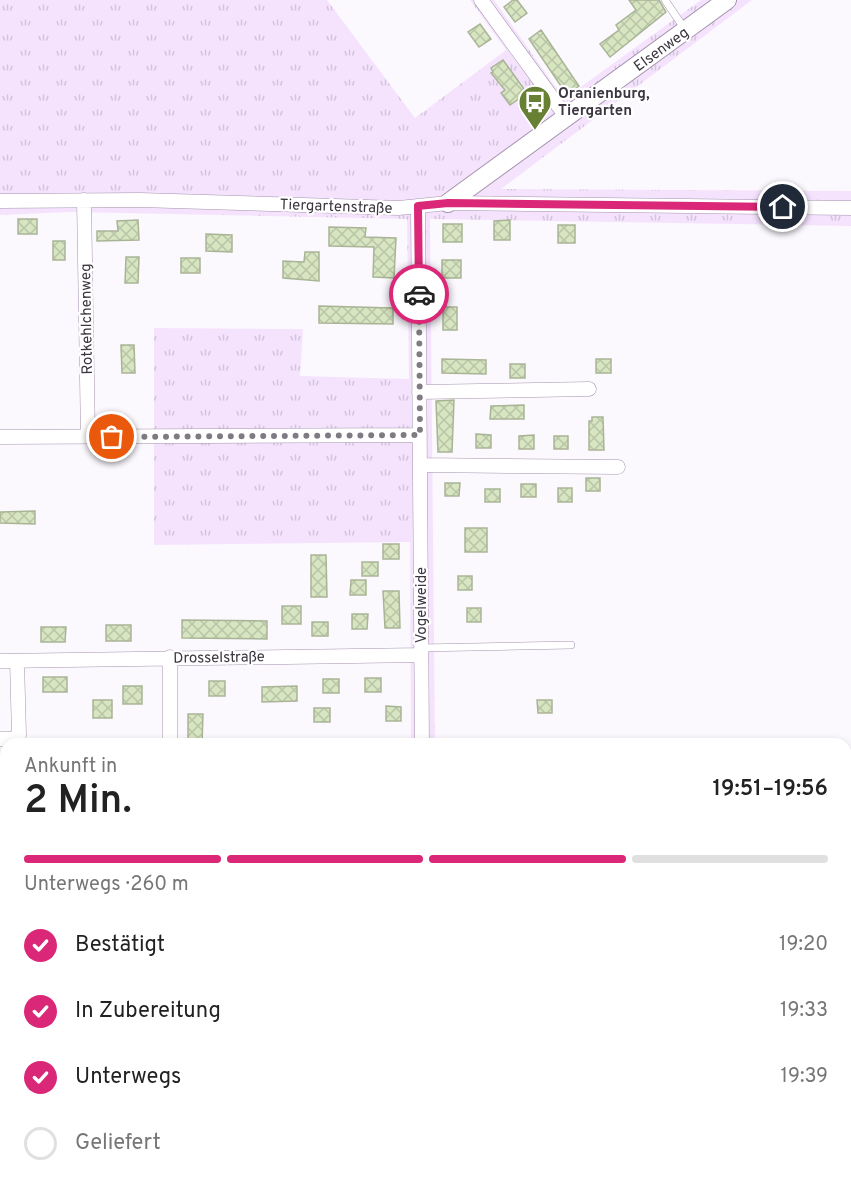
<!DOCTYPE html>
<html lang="de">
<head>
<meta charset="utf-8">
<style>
	body { margin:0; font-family:Overpass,sans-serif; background:#f2f2f2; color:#222; height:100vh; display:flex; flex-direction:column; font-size:22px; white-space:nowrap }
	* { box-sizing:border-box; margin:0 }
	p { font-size:20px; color:#767676 }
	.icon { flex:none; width:33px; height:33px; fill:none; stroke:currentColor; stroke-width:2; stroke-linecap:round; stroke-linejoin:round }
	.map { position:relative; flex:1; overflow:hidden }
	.side { position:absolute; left:0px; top:738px; width:852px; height:450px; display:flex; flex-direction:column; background:#fff; border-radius:18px 18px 0 0; box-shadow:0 3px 9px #0003 }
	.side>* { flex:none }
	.pin { position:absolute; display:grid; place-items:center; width:51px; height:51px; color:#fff; margin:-26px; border:3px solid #fff; border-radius:50%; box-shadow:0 2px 6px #0007 }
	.courier { position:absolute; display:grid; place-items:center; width:60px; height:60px; margin:-30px; border:4px solid #db2777; border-radius:50%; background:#fff; color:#222; box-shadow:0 2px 8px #0007 }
	.headline em { font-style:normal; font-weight:600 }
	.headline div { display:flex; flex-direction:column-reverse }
	.headline { display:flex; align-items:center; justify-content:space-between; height:102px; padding:0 24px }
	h1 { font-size:39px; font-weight:600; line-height:45px }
	.bar { display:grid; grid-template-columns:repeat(4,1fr); gap:9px 6px; align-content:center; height:72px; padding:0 24px }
	.bar i { height:8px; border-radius:4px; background:#e0e0e0 }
	.bar .on { background:#db2777 }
	.bar p { grid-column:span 4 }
	ol { padding:0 24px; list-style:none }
	li { display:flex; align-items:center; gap:18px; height:66px }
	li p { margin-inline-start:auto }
	li .icon { padding:6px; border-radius:50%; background:#db2777; color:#fff; stroke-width:4 }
	li:last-child { color:#767676 }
	li i { width:33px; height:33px; border:3px solid #e0e0e0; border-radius:50% }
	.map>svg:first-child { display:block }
</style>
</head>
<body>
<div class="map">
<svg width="851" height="1188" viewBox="0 0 851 1188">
	<defs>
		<pattern id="grass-tufts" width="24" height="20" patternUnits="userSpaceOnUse" patternTransform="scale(1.5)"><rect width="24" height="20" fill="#f5e3fe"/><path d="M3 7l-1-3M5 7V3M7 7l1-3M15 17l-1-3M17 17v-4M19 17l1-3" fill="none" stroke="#d3c3db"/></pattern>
		<pattern id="building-cross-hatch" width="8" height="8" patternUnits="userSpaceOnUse" patternTransform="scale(1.5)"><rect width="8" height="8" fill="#d7e5c1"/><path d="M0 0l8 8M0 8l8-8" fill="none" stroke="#b9c5a7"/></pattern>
	</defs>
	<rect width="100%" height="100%" fill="#fcf9fe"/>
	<!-- grass -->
	<path fill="url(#grass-tufts)" d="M 0,0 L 327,0 L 415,118 L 506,50 L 470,0 L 494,0 L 564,99 L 701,0 L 752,0 L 501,189 L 851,191 L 851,226 L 430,219 L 435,744 L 411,744 L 410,542 L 154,545 L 154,328 L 303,329 L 300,376 L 409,379 L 407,219 L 72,212 L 0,215 Z
		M 0,1103 L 6,1103 L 6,1182 L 153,1182 L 153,1188 L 0,1188 Z
		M 310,1182 L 542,1182 L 588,1188 L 309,1188 Z"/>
	<!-- building -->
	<path fill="url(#building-cross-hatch)" stroke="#a9b497" stroke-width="1.5" d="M 513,0 L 517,0 L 527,13 L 515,22 L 504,7 Z
		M 629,0 L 659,0 L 666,12 L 610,57 L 600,44 L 619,30 L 616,25 L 636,10 Z
		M 480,24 L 491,39 L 479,47 L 468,32 Z
		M 541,30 L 579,86 L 567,95 L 529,39 Z
		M 503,60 L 527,93 L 510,105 L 501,93 L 505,90 L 491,73 L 493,72 L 491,68 Z
		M 18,219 L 37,219 L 37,234 L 18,234 Z
		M 138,220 L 139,240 L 97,241 L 97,231 L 118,231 L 117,221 Z
		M 510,220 L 510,240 L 494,240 L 494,221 Z
		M 443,224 L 462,224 L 462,242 L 443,242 Z
		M 558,225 L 575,225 L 575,243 L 558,243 Z
		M 329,227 L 366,228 L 365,237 L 396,238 L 394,278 L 373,277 L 374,247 L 329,246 Z
		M 206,234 L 232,235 L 232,252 L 206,251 Z
		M 53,241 L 65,241 L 65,260 L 53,260 Z
		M 305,252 L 319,252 L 319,281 L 283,278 L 283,261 L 304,262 Z
		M 126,257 L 139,257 L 138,283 L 125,283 Z
		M 181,258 L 200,258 L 200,273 L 181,273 Z
		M 442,260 L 461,260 L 461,278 L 442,278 Z
		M 319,306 L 393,308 L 393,324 L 319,323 Z
		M 443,307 L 457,307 L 457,330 L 443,330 Z
		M 121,345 L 134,345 L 135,373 L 122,373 Z
		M 442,359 L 486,360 L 486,374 L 442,373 Z
		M 596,359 L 611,359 L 611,373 L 596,373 Z
		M 510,364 L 525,364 L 525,378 L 510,378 Z
		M 454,400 L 452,452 L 438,452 L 436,401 Z
		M 524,405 L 524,419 L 490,419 L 491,406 Z
		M 592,417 L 603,417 L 604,450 L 589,450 L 589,421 L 592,421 Z
		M 476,434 L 491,435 L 491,448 L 476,448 Z
		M 534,435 L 534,449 L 519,449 L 519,436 Z
		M 554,436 L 568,436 L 568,449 L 554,449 Z
		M 586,478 L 600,478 L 600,491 L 586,491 Z
		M 445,483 L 460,483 L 459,496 L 445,496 Z
		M 521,484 L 536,484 L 536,497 L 521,497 Z
		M 558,488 L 572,488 L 572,502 L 558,502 Z
		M 485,489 L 500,489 L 500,502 L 485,502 Z
		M 35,511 L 35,524 L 0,523 L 0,512 Z
		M 465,528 L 487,528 L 487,552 L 465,552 Z
		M 383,544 L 399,544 L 399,559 L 383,559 Z
		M 311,555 L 326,555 L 327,597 L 311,597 Z
		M 362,562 L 378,562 L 378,576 L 362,576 Z
		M 458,576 L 472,576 L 472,590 L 458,590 Z
		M 351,580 L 366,580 L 366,595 L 350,595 Z
		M 383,591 L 399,591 L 400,628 L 385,628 Z
		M 282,606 L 301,606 L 301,624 L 282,624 Z
		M 467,608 L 481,608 L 481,622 L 467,622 Z
		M 352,614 L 368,614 L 367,629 L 352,629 Z
		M 182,620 L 267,621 L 267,639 L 182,638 Z
		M 312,622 L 328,622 L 328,636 L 312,636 Z
		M 106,625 L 131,625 L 131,641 L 106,641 Z
		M 41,627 L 66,627 L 65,642 L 41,642 Z
		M 43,677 L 67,677 L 67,692 L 43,692 Z
		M 365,678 L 381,678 L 381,692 L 365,692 Z
		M 323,679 L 339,679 L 339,693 L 323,693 Z
		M 209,681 L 225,681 L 225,696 L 209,696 Z
		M 123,686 L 142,686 L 142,704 L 123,704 Z
		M 297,686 L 297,701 L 262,702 L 262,687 Z
		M 93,700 L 112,700 L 112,718 L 93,718 Z
		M 537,700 L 552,700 L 552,713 L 538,713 Z
		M 386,706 L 401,707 L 401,721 L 386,721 Z
		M 314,708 L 330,708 L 330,722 L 314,722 Z
		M 188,714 L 203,714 L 202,744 L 188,744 Z"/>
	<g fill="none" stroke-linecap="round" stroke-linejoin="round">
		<!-- service casing -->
		<g stroke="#a594ae" stroke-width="8">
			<path id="service" d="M 665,0 L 684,28
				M 421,648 L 571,645"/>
		</g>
		<!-- minor casing -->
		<g stroke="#a594ae" stroke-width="15">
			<path id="minor" d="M 481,0 L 567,118
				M 84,200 L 88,437
				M 0,201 L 140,200 L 399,208 L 448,203 L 851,208
				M 418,206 L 422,744
				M 419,392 L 589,389
				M 0,437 L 420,435
				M 420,465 L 618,467
				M 0,661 L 421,655
				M 0,739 L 12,739 L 19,735 L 17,661
				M 170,744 L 170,657
				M 0,873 L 6,873
				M 0,1091 L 6,1091
				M 161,1182 L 161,1188
				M 497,1182 L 545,1188"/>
		</g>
		<!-- tertiary casing -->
		<g stroke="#a594ae" stroke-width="20">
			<path id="tertiary" d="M 448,203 L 727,0"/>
		</g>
		<!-- service -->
		<use href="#service" stroke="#fff" stroke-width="7"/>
		<!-- minor -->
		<use href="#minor" stroke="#fff" stroke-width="14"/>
		<!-- tertiary -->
		<use href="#tertiary" stroke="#fff" stroke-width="18"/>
	</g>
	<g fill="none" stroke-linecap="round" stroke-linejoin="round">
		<!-- done -->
		<path stroke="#807a82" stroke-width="6" stroke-dasharray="0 10.8" d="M 112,437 L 420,435 L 419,294"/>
		<!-- route -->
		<path stroke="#db2777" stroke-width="8" d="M 419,294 L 418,206 L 448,203 L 783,207"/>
	</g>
	<!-- icons -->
	<defs>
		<g id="bus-pin" transform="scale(1.725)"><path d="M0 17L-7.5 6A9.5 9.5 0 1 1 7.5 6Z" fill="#688033" stroke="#fff"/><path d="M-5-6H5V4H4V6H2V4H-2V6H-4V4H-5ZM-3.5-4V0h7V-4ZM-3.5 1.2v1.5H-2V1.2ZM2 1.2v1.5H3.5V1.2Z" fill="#fff"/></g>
	</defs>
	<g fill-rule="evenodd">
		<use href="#bus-pin" x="535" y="102"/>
	</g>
	<g text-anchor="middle" stroke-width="4.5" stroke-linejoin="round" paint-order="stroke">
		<!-- street labels -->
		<g font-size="15" fill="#3d3540" stroke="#fff">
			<text transform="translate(661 49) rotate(-36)" y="5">Elsenweg</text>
			<text transform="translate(336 206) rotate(2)" y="5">Tiergartenstraße</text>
			<text transform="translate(86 319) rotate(-91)" y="5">Rotkehlchenweg</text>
			<text transform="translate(421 605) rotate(-90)" y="5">Vogelweide</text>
			<text transform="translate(219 657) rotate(-1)" y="5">Drosselstraße</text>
		</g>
		<!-- poi labels -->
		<g font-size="15" font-weight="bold" fill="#3d3540" stroke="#fff" text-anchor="start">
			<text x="558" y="98">Oranienburg,<tspan x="558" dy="17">Tiergarten</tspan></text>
		</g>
	</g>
</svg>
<div class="pin" style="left:112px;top:437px;background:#ea580c"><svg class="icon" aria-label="bag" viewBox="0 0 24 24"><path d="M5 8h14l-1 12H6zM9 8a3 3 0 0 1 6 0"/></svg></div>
<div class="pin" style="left:783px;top:207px;background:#1f2937"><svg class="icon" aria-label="home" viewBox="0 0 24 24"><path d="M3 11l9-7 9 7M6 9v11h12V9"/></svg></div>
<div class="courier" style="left:419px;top:294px"><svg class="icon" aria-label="car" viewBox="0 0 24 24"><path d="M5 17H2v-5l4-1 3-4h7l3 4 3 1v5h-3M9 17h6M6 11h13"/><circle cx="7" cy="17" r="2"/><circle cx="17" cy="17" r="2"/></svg></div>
<section class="side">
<div class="headline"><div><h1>2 Min.</h1><p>Ankunft in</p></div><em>19:51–19:56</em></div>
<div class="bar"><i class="on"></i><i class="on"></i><i class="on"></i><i></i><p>Unterwegs · 260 m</p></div>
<ol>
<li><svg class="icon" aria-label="check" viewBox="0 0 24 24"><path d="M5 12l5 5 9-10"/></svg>Bestätigt<p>19:20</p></li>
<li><svg class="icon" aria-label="check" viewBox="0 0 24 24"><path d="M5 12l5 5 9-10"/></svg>In Zubereitung<p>19:33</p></li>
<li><svg class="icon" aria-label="check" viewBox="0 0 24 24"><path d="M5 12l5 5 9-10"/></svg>Unterwegs<p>19:39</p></li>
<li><i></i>Geliefert</li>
</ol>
</section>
</div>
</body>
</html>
